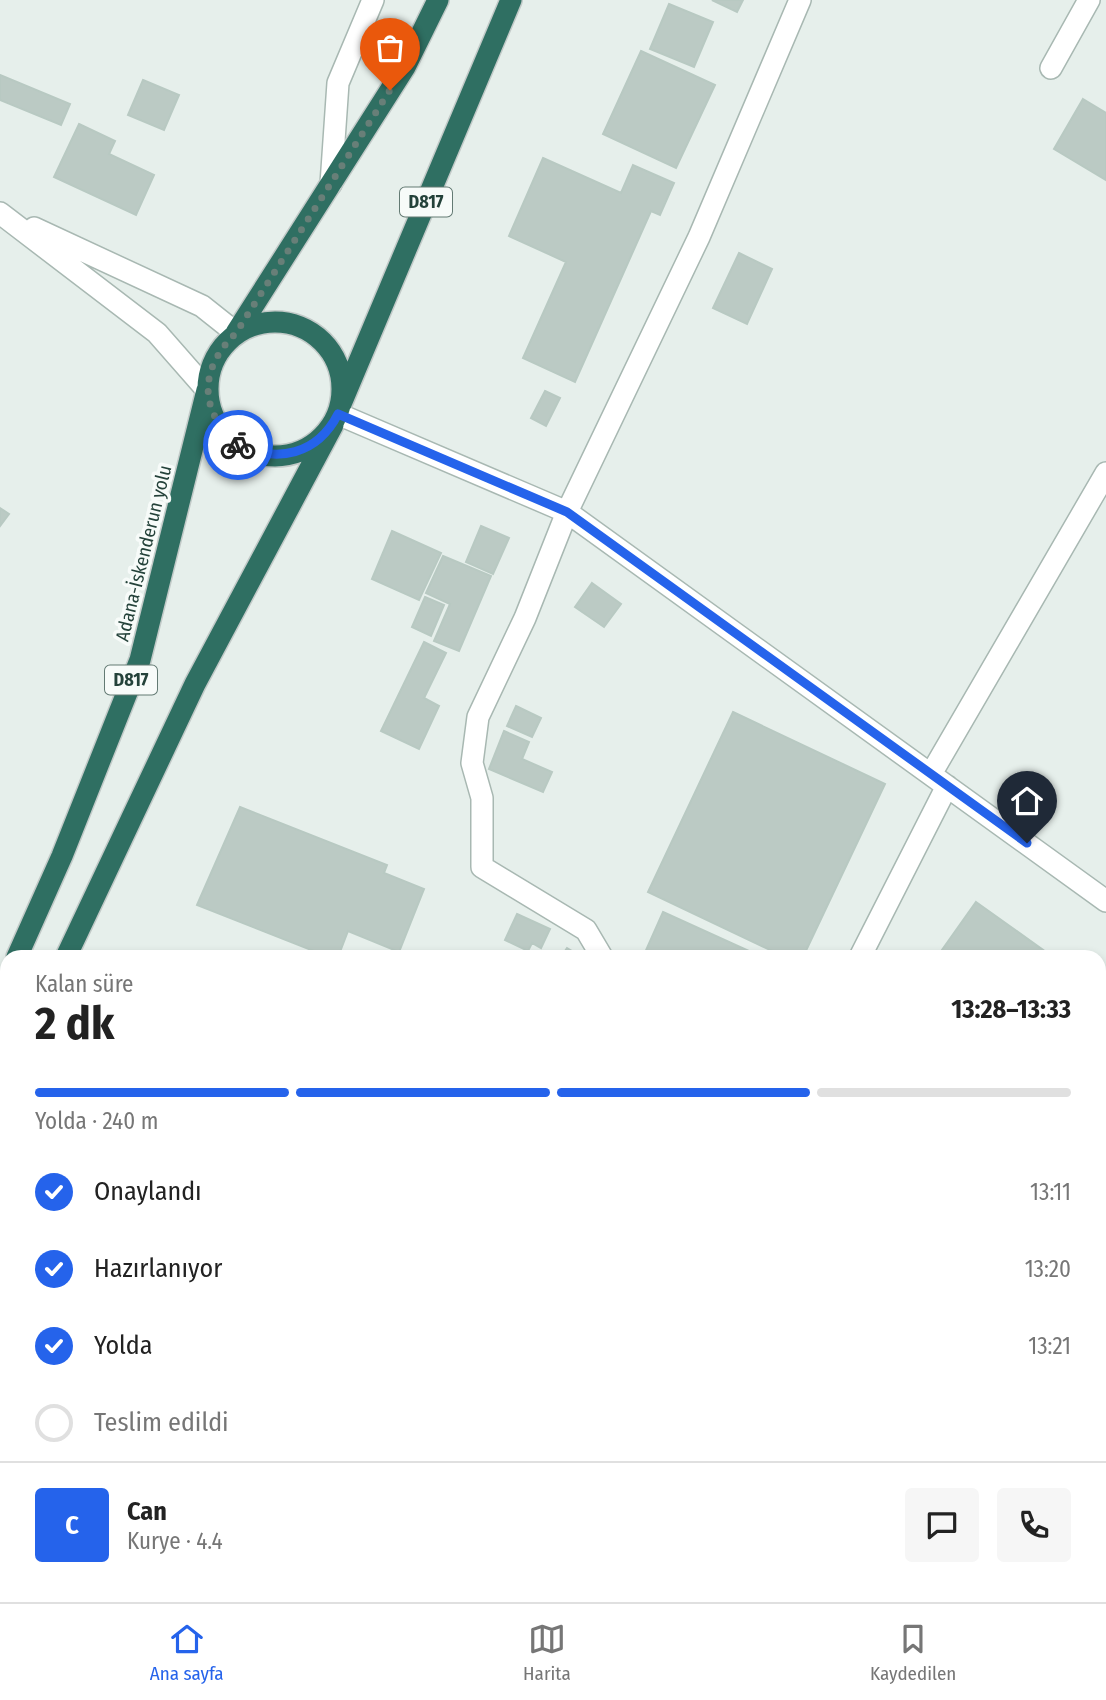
<!DOCTYPE html>
<html lang="tr">
<head>
<meta charset="utf-8">
<style>
	body { margin:0; font-family:"Fira Sans Condensed",sans-serif; background:#f6f6f6; color:#222; height:100vh; display:flex; flex-direction:column; font-size:26px; white-space:nowrap }
	* { box-sizing:border-box; margin:0 }
	p { font-size:23px; color:#767676 }
	.icon { flex:none; width:38px; height:38px; fill:none; stroke:currentColor; stroke-width:2; stroke-linecap:round; stroke-linejoin:round }
	.map { position:relative; flex:1; overflow:hidden }
	.details { position:absolute; left:0px; top:950px; width:1106px; height:653px; display:flex; flex-direction:column; background:#fff; border-radius:21px 21px 0 0; box-shadow:0 4px 10px #0003 }
	.details>* { flex:none }
	.pin { position:absolute; display:grid; place-items:center; width:60px; height:60px; color:#fff; margin:-72px -30px; border-radius:50% 50% 50% 0; rotate:-45deg; box-shadow:0 0 7px #0007 }
	.pin .icon { rotate:45deg }
	.courier { position:absolute; display:grid; place-items:center; width:70px; height:70px; margin:-35px; border:5px solid #2563eb; border-radius:50%; background:#fff; color:#222; box-shadow:0 2px 9px #0007 }
	.head em { font-style:normal; font-weight:700 }
	.head div { display:flex; flex-direction:column-reverse }
	.head { display:flex; align-items:center; justify-content:space-between; height:119px; padding:0 35px }
	h1 { font-size:46px; font-weight:700; line-height:52px }
	.bar { display:grid; grid-template-columns:repeat(4,1fr); gap:10px 7px; align-content:center; height:84px; padding:0 35px }
	.bar i { height:9px; border-radius:5px; background:#e0e0e0 }
	.bar .active { background:#2563eb }
	.bar p { grid-column:span 4 }
	.line { display:flex; align-items:center; gap:18px; padding:0 35px; border-top:2px solid #e0e0e0 }
	.line div { flex:1 }
	.round { display:grid; place-items:center; flex:none; width:74px; height:74px; border-radius:7px; background:#f6f6f6 }
	ol { padding:0 35px; list-style:none }
	li { display:flex; align-items:center; gap:21px; height:77px }
	li p { margin-inline-start:auto }
	li .icon { padding:7px; border-radius:50%; background:#2563eb; color:#fff; stroke-width:4 }
	li:last-child { color:#767676 }
	li i { width:38px; height:38px; border:4px solid #e0e0e0; border-radius:50% }
	.tabs { display:flex; justify-content:space-around; align-items:center; height:98px; border-top:2px solid #e0e0e0; background:#fff; font-size:19px; color:#767676 }
	.tabs a { display:grid; justify-items:center; gap:4px }
	.tabs .active { color:#2563eb }
	.map>svg:first-child { display:block }
</style>
</head>
<body>
<div class="map">
<svg width="1106" height="1602" viewBox="0 0 1106 1602">
	<rect width="100%" height="100%" fill="#e6efeb"/>
	<!-- building -->
	<path fill="#bbcac4" stroke="#b8c9c2" stroke-width="2" d="M 712,0 L 743,0 L 737,12 Z
		M 669,4 L 713,22 L 694,67 L 650,49 Z
		M 641,51 L 715,85 L 676,168 L 603,134 Z
		M 0,75 L 70,104 L 61,125 L 0,100 Z
		M 143,80 L 179,95 L 164,130 L 128,115 Z
		M 1083,99 L 1106,113 L 1106,180 L 1054,149 Z
		M 79,124 L 115,141 L 109,154 L 154,175 L 136,215 L 54,177 Z
		M 543,158 L 621,193 L 633,165 L 674,183 L 660,215 L 651,211 L 575,382 L 523,358 L 566,262 L 509,236 Z
		M 739,253 L 772,269 L 747,324 L 713,308 Z
		M 545,391 L 560,398 L 546,426 L 531,418 Z
		M 0,508 L 9,514 L 0,526 Z
		M 481,526 L 509,538 L 493,574 L 466,562 Z
		M 392,531 L 441,553 L 419,600 L 372,579 Z
		M 443,556 L 491,576 L 459,651 L 434,641 L 450,604 L 426,593 Z
		M 592,583 L 621,604 L 604,627 L 575,607 Z
		M 425,597 L 444,605 L 431,636 L 412,627 Z
		M 424,642 L 446,653 L 424,698 L 439,706 L 419,749 L 381,731 Z
		M 516,706 L 541,718 L 532,737 L 507,726 Z
		M 733,712 L 885,784 L 803,957 L 785,957 L 648,892 Z
		M 504,731 L 529,742 L 522,759 L 552,772 L 543,792 L 489,769 Z
		M 240,807 L 387,865 L 384,873 L 424,889 L 399,952 L 348,931 L 338,957 L 329,957 L 197,905 Z
		M 976,902 L 1053,957 L 937,957 Z
		M 663,912 L 762,957 L 643,957 Z
		M 517,914 L 550,929 L 541,948 L 532,943 L 528,951 L 505,940 Z
		M 567,948 L 580,956 L 579,957 L 561,957 Z
		M 1099,990 L 1106,996 L 1106,1378 L 1099,1373 Z
		M 7,1307 L 7,1330 L 0,1325 L 0,1317 Z
		M 7,1560 L 7,1596 L 524,1596 L 530,1601 L 534,1596 L 626,1596 L 633,1602 L 0,1602 L 0,1569 Z
		M 847,1596 L 880,1596 L 875,1602 L 854,1602 Z"/>
	<g fill="none" stroke-linecap="round" stroke-linejoin="round">
		<!-- minor casing -->
		<g stroke="#a8b8b2" stroke-width="24">
			<path id="minor" d="M 1051,68 L 1089,0
				M 331,184 L 338,83 L 373,0
				M 0,213 L 157,333 L 207,390
				M 34,228 L 202,306 L 236,333
				M 338,414 L 567,512 L 1106,901
				M 931,774 L 1106,473
				M 602,957 L 586,930 L 482,867 L 482,798 L 472,763 L 478,717 L 525,618 L 567,512 L 699,237 L 800,0
				M 860,957 L 947,786
				M 1099,1491 L 1106,1496"/>
		</g>
		<!-- highway casing -->
		<g stroke="#c2cac8" stroke-width="24">
			<path id="highway" d="M208 389a67 67 0 1 1 134 0a67 67 0 1 1-134 0Z
				M 236,333 L 405,67 L 438,0
				M 341,404 L 511,0
				M 17,957 L 62,856 L 140,660 L 207,390
				M 66,957 L 195,684 L 333,425
				M 0,996 L 7,980
				M 0,1107 L 7,1091"/>
		</g>
		<!-- minor -->
		<use href="#minor" stroke="#fff" stroke-width="21"/>
		<!-- highway -->
		<use href="#highway" stroke="#2f6f62" stroke-width="21"/>
	</g>
	<g fill="none" stroke-linecap="round" stroke-linejoin="round">
		<!-- done -->
		<path stroke="#687f78" stroke-width="7" stroke-dasharray="0 12.6" d="M 238,445 C 198,410 199,369 236,333 L 390,90"/>
		<!-- route -->
		<path stroke="#2563eb" stroke-width="9" d="M 238,445 C 278,463 317,455 338,414 L 567,512 L 1027,843"/>
	</g>
	<g text-anchor="middle" stroke-width="7" stroke-linejoin="round" paint-order="stroke">
		<!-- shield labels -->
		<g fill="#f7fbf9" stroke="#637a73" stroke-width="2">
			<rect x="400" y="187.5" width="52" height="29" rx="5"/>
			<rect x="105" y="665.5" width="52" height="29" rx="5"/>
		</g>
		<g font-size="18" font-weight="bold" fill="#24423a">
			<text x="426" y="208">D817</text>
			<text x="131" y="686">D817</text>
		</g>
		<!-- street labels -->
		<g font-size="19" fill="#24423a" stroke="#f7fbf9">
			<text transform="translate(143 553) rotate(-76)" y="7">Adana-İskenderun yolu</text>
		</g>
	</g>
</svg>
<div class="pin" style="left:390px;top:90px;background:#ea580c"><svg class="icon" aria-label="bag" viewBox="0 0 24 24"><path d="M5 8h14l-1 12H6zM9 8a3 3 0 0 1 6 0"/></svg></div>
<div class="pin" style="left:1027px;top:843px;background:#1f2937"><svg class="icon" aria-label="home" viewBox="0 0 24 24"><path d="M3 11l9-7 9 7M6 9v11h12V9"/></svg></div>
<div class="courier" style="left:238px;top:445px"><svg class="icon" aria-label="bike" viewBox="0 0 24 24"><circle cx="6" cy="16" r="4"/><circle cx="18" cy="16" r="4"/><path d="M6 16l4-8h5l3 8M10 8l3 8H6M13 5h3"/></svg></div>
<section class="details">
<div class="head"><div><h1>2 dk</h1><p>Kalan süre</p></div><em>13:28–13:33</em></div>
<div class="bar"><i class="active"></i><i class="active"></i><i class="active"></i><i></i><p>Yolda · 240 m</p></div>
<ol>
<li><svg class="icon" aria-label="check" viewBox="0 0 24 24"><path d="M5 12l5 5 9-10"/></svg>Onaylandı<p>13:11</p></li>
<li><svg class="icon" aria-label="check" viewBox="0 0 24 24"><path d="M5 12l5 5 9-10"/></svg>Hazırlanıyor<p>13:20</p></li>
<li><svg class="icon" aria-label="check" viewBox="0 0 24 24"><path d="M5 12l5 5 9-10"/></svg>Yolda<p>13:21</p></li>
<li><i></i>Teslim edildi</li>
</ol>
<div class="line" style="height:126px"><b class="round" style="background:#2563eb;color:#fff">C</b><div><b>Can</b><p>Kurye · 4.4</p></div><a class="round"><svg class="icon" aria-label="chat" viewBox="0 0 24 24"><path d="M4 5h16v11H9l-5 4z"/></svg></a><a class="round"><svg class="icon" aria-label="phone" viewBox="0 0 24 24"><path d="M5 4h4l2 5-3 2q2 4 5 5l2-3 5 2v4C11 20 4 13 5 4z"/></svg></a></div>
</section>
</div>
<nav class="tabs">
<a class="active"><svg class="icon" aria-label="home" viewBox="0 0 24 24"><path d="M3 11l9-7 9 7M6 9v11h12V9"/></svg>Ana sayfa</a>
<a><svg class="icon" aria-label="map" viewBox="0 0 24 24"><path d="M3 6l6-2 6 2 6-2v14l-6 2-6-2-6 2zM9 4v14M15 6v14"/></svg>Harita</a>
<a><svg class="icon" aria-label="saved" viewBox="0 0 24 24"><path d="M7 4h10v16l-5-4-5 4z"/></svg>Kaydedilen</a>
</nav>
</body>
</html>
